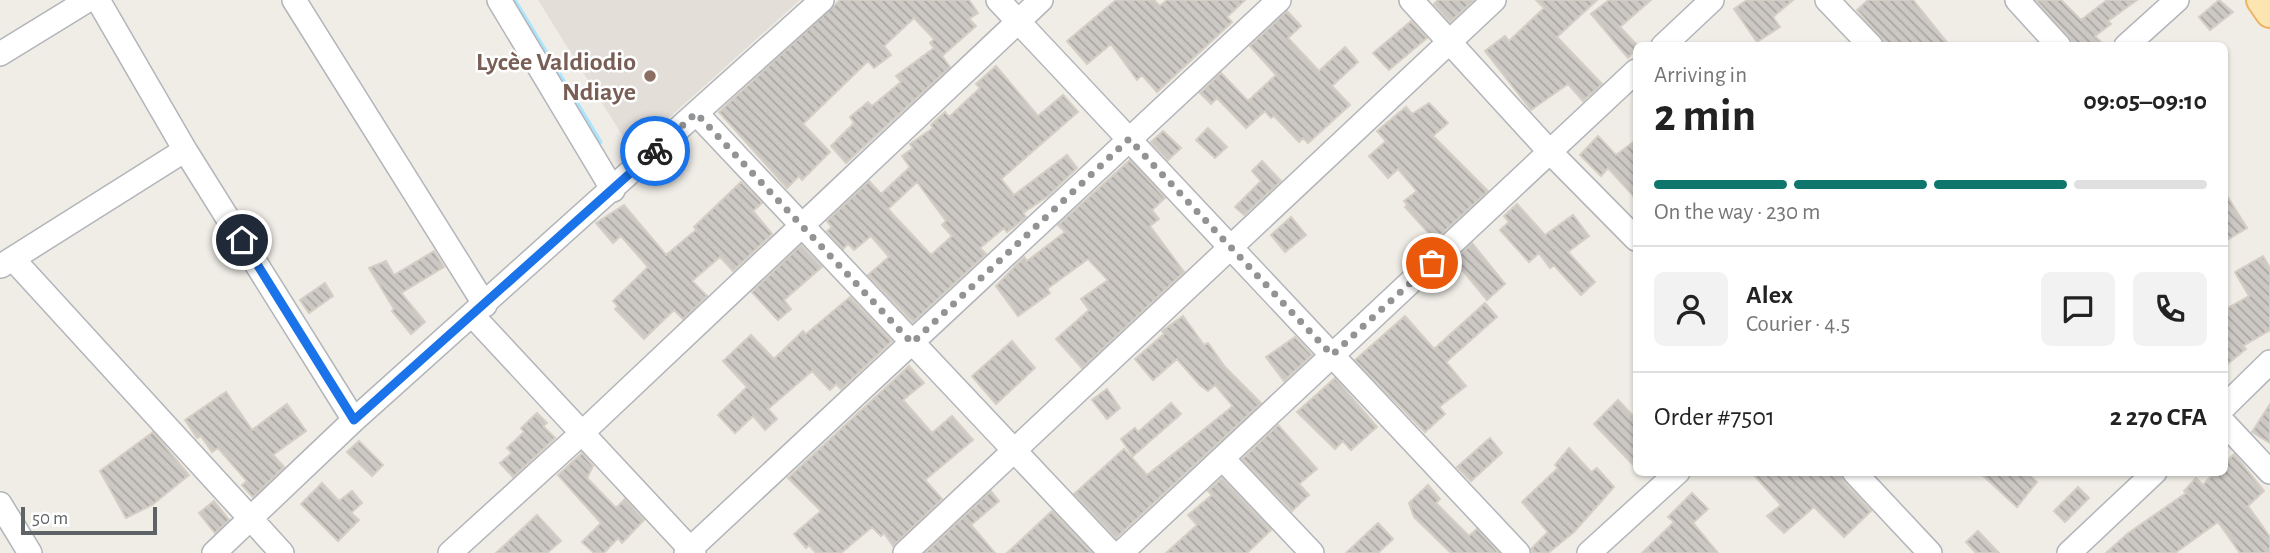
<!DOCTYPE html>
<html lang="en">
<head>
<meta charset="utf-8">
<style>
	body { margin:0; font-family:"Alegreya Sans",sans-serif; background:#f2f2f2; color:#222; height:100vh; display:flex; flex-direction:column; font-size:26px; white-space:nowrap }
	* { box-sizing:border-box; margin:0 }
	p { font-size:23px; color:#767676 }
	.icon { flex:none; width:38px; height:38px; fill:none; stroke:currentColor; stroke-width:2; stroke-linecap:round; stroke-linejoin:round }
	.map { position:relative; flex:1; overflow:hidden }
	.details { position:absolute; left:1633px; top:42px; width:595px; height:434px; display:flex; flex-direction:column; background:#fff; border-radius:10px; box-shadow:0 2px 5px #0004 }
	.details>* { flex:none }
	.scale { position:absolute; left:21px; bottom:18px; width:136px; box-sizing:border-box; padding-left:7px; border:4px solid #5e6367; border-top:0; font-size:19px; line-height:24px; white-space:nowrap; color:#5e6367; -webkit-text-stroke:5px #fff; paint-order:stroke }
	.pin { position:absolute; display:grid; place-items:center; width:60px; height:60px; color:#fff; margin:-30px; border:4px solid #fff; border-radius:50%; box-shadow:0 2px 7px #0007 }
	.courier { position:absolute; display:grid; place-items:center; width:70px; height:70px; margin:-35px; border:5px solid #1a73e8; border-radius:50%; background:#fff; color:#222; box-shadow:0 2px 9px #0007 }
	.summary em { font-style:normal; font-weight:700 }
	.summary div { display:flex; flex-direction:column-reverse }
	.summary { display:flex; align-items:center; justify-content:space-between; height:119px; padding:0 21px }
	h1 { font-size:46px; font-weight:700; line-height:52px }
	.bar { display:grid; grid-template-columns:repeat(4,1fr); gap:10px 7px; align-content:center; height:84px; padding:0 21px }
	.bar i { height:9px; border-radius:5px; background:#e0e0e0 }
	.bar .on { background:#0f766e }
	.bar p { grid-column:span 4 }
	.line { display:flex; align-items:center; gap:18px; padding:0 21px; border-top:2px solid #e0e0e0 }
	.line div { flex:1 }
	.round { display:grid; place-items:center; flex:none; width:74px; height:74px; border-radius:10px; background:#f2f2f2 }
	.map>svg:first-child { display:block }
</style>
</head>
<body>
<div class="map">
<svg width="2270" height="553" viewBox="0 0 2270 553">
	<defs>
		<pattern id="building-back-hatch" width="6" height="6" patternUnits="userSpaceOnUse" patternTransform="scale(1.75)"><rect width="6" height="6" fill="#ccc8c4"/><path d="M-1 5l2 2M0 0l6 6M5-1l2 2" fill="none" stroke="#a9a6a3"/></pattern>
	</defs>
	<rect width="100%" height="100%" fill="#f0ede7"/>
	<!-- education -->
	<path fill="#e3ded8" d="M 538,0 L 800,0 L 632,151 Z"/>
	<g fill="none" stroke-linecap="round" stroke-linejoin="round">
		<!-- stream -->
		<path stroke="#abe4fc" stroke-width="5" d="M 514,0 L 600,142"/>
	</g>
	<!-- building -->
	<path fill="url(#building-back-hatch)" stroke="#d5cec5" stroke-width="2" fill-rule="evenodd" d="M 840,0 L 969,0 L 978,13 L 969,19 L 976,26 L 942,56 L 950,67 L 846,163 L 831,146 L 854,123 L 850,117 L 868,102 L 872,106 L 901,82 L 896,76 L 934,48 L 930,43 L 934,39 L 914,18 L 884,46 L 891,55 L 874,68 L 868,61 L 803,124 L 830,152 L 802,180 L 799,176 L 787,188 L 719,112 Z
		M 1116,0 L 1154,0 L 1160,6 L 1167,0 L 1245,0 L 1227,17 L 1232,22 L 1157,92 L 1142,75 L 1137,80 L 1111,44 L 1087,64 L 1067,41 Z
		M 1438,0 L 1474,0 L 1450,22 L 1434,4 Z
		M 1536,0 L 1597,0 L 1557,37 L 1602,84 L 1583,101 L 1568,84 L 1531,110 L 1485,51 L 1505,36 L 1509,41 L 1544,8 Z
		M 1609,0 L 1651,0 L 1620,27 L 1638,46 L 1628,58 L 1591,14 Z
		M 1747,0 L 1793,0 L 1773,17 L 1780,27 L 1757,42 L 1734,9 Z
		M 1868,0 L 1913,0 L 1950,46 L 1888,46 L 1857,10 Z
		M 2036,0 L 2061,0 L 2081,20 L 2107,0 L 2137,0 L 2108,21 L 2111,24 L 2095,36 L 2105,46 L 2073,46 L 2069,37 Z
		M 2219,0 L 2233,12 L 2210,30 L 2199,17 Z
		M 1287,11 L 1301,26 L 1288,38 L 1319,71 L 1345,47 L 1358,62 L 1332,86 L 1350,105 L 1308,143 L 1303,138 L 1299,142 L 1274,116 L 1271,118 L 1265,111 L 1246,128 L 1217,98 L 1211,104 L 1200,93 L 1221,73 L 1248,101 L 1276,75 L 1250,46 Z
		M 1411,21 L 1427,38 L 1389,70 L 1373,53 Z
		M 996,66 L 1038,116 L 1063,95 L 1078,112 L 1001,179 L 1014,195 L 1067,155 L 1077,168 L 1048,196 L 1023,213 L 1026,217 L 1021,221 L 1007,232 L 1004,228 L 980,248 L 986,254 L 913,322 L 868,275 L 889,257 L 871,236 L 854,250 L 848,244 L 843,249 L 827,231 L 832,227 L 827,221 L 869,181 L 881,194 L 910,167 L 902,156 L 913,148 L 910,144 L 933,128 L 931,125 L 945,112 L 949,117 L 980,88 L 976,84 ZM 917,182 L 946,221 L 942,225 L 952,236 L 931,255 L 888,209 Z
		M 1429,103 L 1448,123 L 1433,136 L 1488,191 L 1435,240 L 1405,207 L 1407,205 L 1404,201 L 1417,191 L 1398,169 L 1388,178 L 1369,156 L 1386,141 L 1377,131 L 1406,107 L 1412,114 Z
		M 1208,128 L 1227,147 L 1215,158 L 1196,140 Z
		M 1163,131 L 1181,148 L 1168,160 L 1151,142 Z
		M 1598,136 L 1616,155 L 1636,140 L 1636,199 L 1608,168 L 1601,176 L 1580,155 Z
		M 1130,160 L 1165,198 L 1152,210 L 1159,219 L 1150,226 L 1184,272 L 1082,368 L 1056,339 L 1089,310 L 1081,299 L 1108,280 L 1088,259 L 1047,289 L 1050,293 L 1018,316 L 996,286 L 1024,257 L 1027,261 L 1065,232 L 1058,225 Z
		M 1262,161 L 1281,181 L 1244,215 L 1235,207 L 1261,181 L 1252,171 Z
		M 741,182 L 762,203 L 753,211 L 772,234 L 733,271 L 720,257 L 692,281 L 707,296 L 683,319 L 674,310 L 644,339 L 615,309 L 618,306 L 613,301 L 648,267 L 621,236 L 613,243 L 596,223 L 624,205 L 666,255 L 696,230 L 694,227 Z
		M 2224,191 L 2247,228 L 2224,242 Z
		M 1517,204 L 1545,235 L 1573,215 L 1589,236 L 1568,252 L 1595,282 L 1581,295 L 1554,265 L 1550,268 L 1539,253 L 1529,262 L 1500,230 L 1509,222 L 1504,216 Z
		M 1291,217 L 1306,235 L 1285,252 L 1271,235 Z
		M 1472,243 L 1505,284 L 1487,300 L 1454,260 Z
		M 801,245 L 822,267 L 784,300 L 791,309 L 778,320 L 752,292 Z
		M 434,251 L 444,267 L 401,293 L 425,322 L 411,334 L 392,311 L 394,309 L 369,268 L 386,261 L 394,275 Z
		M 2263,256 L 2270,268 L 2270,330 L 2243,346 L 2246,349 L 2224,367 L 2224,310 L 2249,296 L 2235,272 Z
		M 325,283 L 333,296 L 309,313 L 300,300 Z
		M 850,297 L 892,341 L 841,389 L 836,384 L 830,390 L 812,371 L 768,409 L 777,419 L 765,430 L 753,416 L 735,433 L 718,415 L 747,387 L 723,361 L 751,335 L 774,359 L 803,331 L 806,334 Z
		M 1485,303 L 1497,317 L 1446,362 L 1466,386 L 1439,407 L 1445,414 L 1425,432 L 1355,360 L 1405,316 L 1434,349 Z
		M 1183,316 L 1204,345 L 1208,343 L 1225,367 L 1261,403 L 1116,538 L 1074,494 L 1124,449 L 1147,475 L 1233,406 L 1215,385 L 1208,391 L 1200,385 L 1177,359 L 1153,380 L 1135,359 L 1164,334 L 1162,331 Z
		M 1295,337 L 1312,355 L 1284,381 L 1266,357 Z
		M 1012,341 L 1035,368 L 996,404 L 972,376 Z
		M 909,366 L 924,383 L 903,400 L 932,433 L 952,416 L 973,440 L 925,480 L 942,499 L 893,546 L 884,533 L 881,536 L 872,527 L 841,553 L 816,553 L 809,545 L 806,548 L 794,534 L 821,511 L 788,478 Z
		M 1335,378 L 1377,427 L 1351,450 L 1343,441 L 1335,449 L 1297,412 Z
		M 1107,389 L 1120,408 L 1107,419 L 1092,400 Z
		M 226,392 L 252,430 L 287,404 L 306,431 L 273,455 L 284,467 L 253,497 L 242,485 L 247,481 L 218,448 L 212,452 L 201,436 L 197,438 L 185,420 Z
		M 1618,400 L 1636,419 L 1636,468 L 1594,424 Z
		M 1171,403 L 1181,414 L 1133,456 L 1121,439 L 1135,428 L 1138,432 Z
		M 2270,404 L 2270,443 L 2252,432 Z
		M 537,413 L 547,423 L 543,426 L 555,438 L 513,477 L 500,463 L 512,453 L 507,448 L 524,432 L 521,428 Z
		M 1278,425 L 1317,469 L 1299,484 L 1309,495 L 1292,511 L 1242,459 Z
		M 153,432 L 189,475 L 152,505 L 126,518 L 100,471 Z
		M 1490,438 L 1502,453 L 1471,481 L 1457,467 Z
		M 359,441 L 383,465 L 372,476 L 347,452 Z
		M 1569,448 L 1591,472 L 1597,468 L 1614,487 L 1574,532 L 1548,553 L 1532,553 L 1531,549 L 1548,532 L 1522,502 L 1558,468 L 1555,465 Z
		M 582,453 L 593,466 L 587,478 L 616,508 L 625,499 L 644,520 L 622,543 L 618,538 L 604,553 L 594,553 L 582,542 L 601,523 L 558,475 Z
		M 2234,454 L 2264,491 L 2248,506 L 2270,537 L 2270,553 L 2240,553 L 2218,522 L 2175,553 L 2106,553 L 2127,534 L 2186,493 L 2184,491 L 2196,478 L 2203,485 L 2215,472 L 2224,472 L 2224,464 Z
		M 1751,472 L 1840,472 L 1843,481 L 1871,511 L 1844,537 L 1814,507 L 1784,533 L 1767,516 L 1781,505 Z
		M 1979,472 L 2026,472 L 2037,482 L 2017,507 Z
		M 1222,478 L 1271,530 L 1247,553 L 1166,553 L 1197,525 L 1188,515 L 1212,495 L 1208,491 Z
		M 322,483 L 339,501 L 352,491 L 362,503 L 351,513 L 359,520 L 338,541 L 301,504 Z
		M 1428,485 L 1440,499 L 1436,503 L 1469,536 L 1477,529 L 1499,553 L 1451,553 L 1414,517 L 1409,503 Z
		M 2078,487 L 2089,498 L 2065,522 L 2054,511 Z
		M 991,491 L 999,501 L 971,525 L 995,553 L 925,553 Z
		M 1692,493 L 1708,509 L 1693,523 L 1718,553 L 1642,553 L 1674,522 L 1668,517 Z
		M 214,501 L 229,520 L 215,533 L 199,513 Z
		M 1052,511 L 1092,553 L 1007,553 Z
		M 537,515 L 561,541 L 547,553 L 496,553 Z
		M 1378,523 L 1393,539 L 1378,553 L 1346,553 Z
		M 1978,531 L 1999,553 L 1976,553 L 1966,542 Z"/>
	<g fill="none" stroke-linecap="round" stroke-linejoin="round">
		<!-- minor casing -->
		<g stroke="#b2b5b9" stroke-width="26">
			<path id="minor" d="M 98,0 L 185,150 L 354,420
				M 294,0 L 485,305
				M 499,0 L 613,190
				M 998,0 L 1518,553
				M 1411,0 L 1551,153 L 1636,239
				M 1827,0 L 1871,46
				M 2017,0 L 2059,46
				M 1663,46 L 1712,0
				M 2126,46 L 2177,0
				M 0,54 L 88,0
				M 696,113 L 1111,553
				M 13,259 L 282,553
				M 1,266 L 185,150
				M 473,316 L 694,553
				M 2224,407 L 2270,362
				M 2224,423 L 2270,472
				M 1223,459 L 1312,553
				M 1854,472 L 1930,553
				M 0,504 L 30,553
				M 214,553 L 354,420 L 822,0
				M 450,553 L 582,433 L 1041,0
				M 686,553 L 1279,0
				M 905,553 L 1494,0
				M 1121,553 L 1636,71
				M 1589,553 L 1678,472
				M 2069,553 L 2155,472"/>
		</g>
		<!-- major casing -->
		<g stroke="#edb363" stroke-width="32">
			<path id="major" d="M 2261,0 L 2270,13"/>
		</g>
		<!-- minor -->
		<use href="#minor" stroke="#fff" stroke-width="23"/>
		<!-- major -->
		<use href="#major" stroke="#fce5b0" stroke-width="28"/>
	</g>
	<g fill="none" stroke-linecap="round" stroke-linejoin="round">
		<!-- done -->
		<path stroke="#919394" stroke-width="7" stroke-dasharray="0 12.6" d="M 655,151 L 696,113 L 912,343 L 1129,139 L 1332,355 L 1432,263"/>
		<!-- route -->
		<path stroke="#1a73e8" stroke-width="9" d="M 242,240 L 354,420 L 655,151"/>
	</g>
	<!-- markers -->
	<circle fill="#8d6e63" stroke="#fff" stroke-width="2.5" cx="650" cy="76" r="7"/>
	<g text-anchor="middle" stroke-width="5" stroke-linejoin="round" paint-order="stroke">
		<!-- education labels -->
		<g font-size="26" font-weight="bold" fill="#785e54" stroke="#fff" text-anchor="end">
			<text x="636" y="70">Lycèe Valdiodio<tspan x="636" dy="30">Ndiaye</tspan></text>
		</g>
	</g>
</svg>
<div class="scale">50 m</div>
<div class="pin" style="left:1432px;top:263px;background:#ea580c"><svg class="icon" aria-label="bag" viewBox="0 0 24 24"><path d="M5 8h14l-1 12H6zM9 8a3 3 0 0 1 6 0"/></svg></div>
<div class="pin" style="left:242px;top:240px;background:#1f2937"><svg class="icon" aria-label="home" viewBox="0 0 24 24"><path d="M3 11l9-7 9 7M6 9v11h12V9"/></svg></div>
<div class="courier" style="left:655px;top:151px"><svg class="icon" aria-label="bike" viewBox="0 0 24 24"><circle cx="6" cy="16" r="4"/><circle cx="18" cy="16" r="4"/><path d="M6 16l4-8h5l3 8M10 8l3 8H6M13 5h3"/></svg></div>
<section class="details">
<div class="summary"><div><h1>2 min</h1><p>Arriving in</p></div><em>09:05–09:10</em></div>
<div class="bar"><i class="on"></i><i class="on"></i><i class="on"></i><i></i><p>On the way · 230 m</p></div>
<div class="line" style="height:126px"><a class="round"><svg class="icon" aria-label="person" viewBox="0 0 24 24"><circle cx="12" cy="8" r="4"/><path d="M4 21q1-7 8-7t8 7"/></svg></a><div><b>Alex</b><p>Courier · 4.5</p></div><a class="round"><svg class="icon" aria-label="chat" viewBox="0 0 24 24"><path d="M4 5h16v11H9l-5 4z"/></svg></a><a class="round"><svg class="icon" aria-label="phone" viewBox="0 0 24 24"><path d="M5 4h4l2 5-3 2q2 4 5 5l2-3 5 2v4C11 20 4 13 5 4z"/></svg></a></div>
<div class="line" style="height:91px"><div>Order #7501</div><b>2 270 CFA</b></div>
</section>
</div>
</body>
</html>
